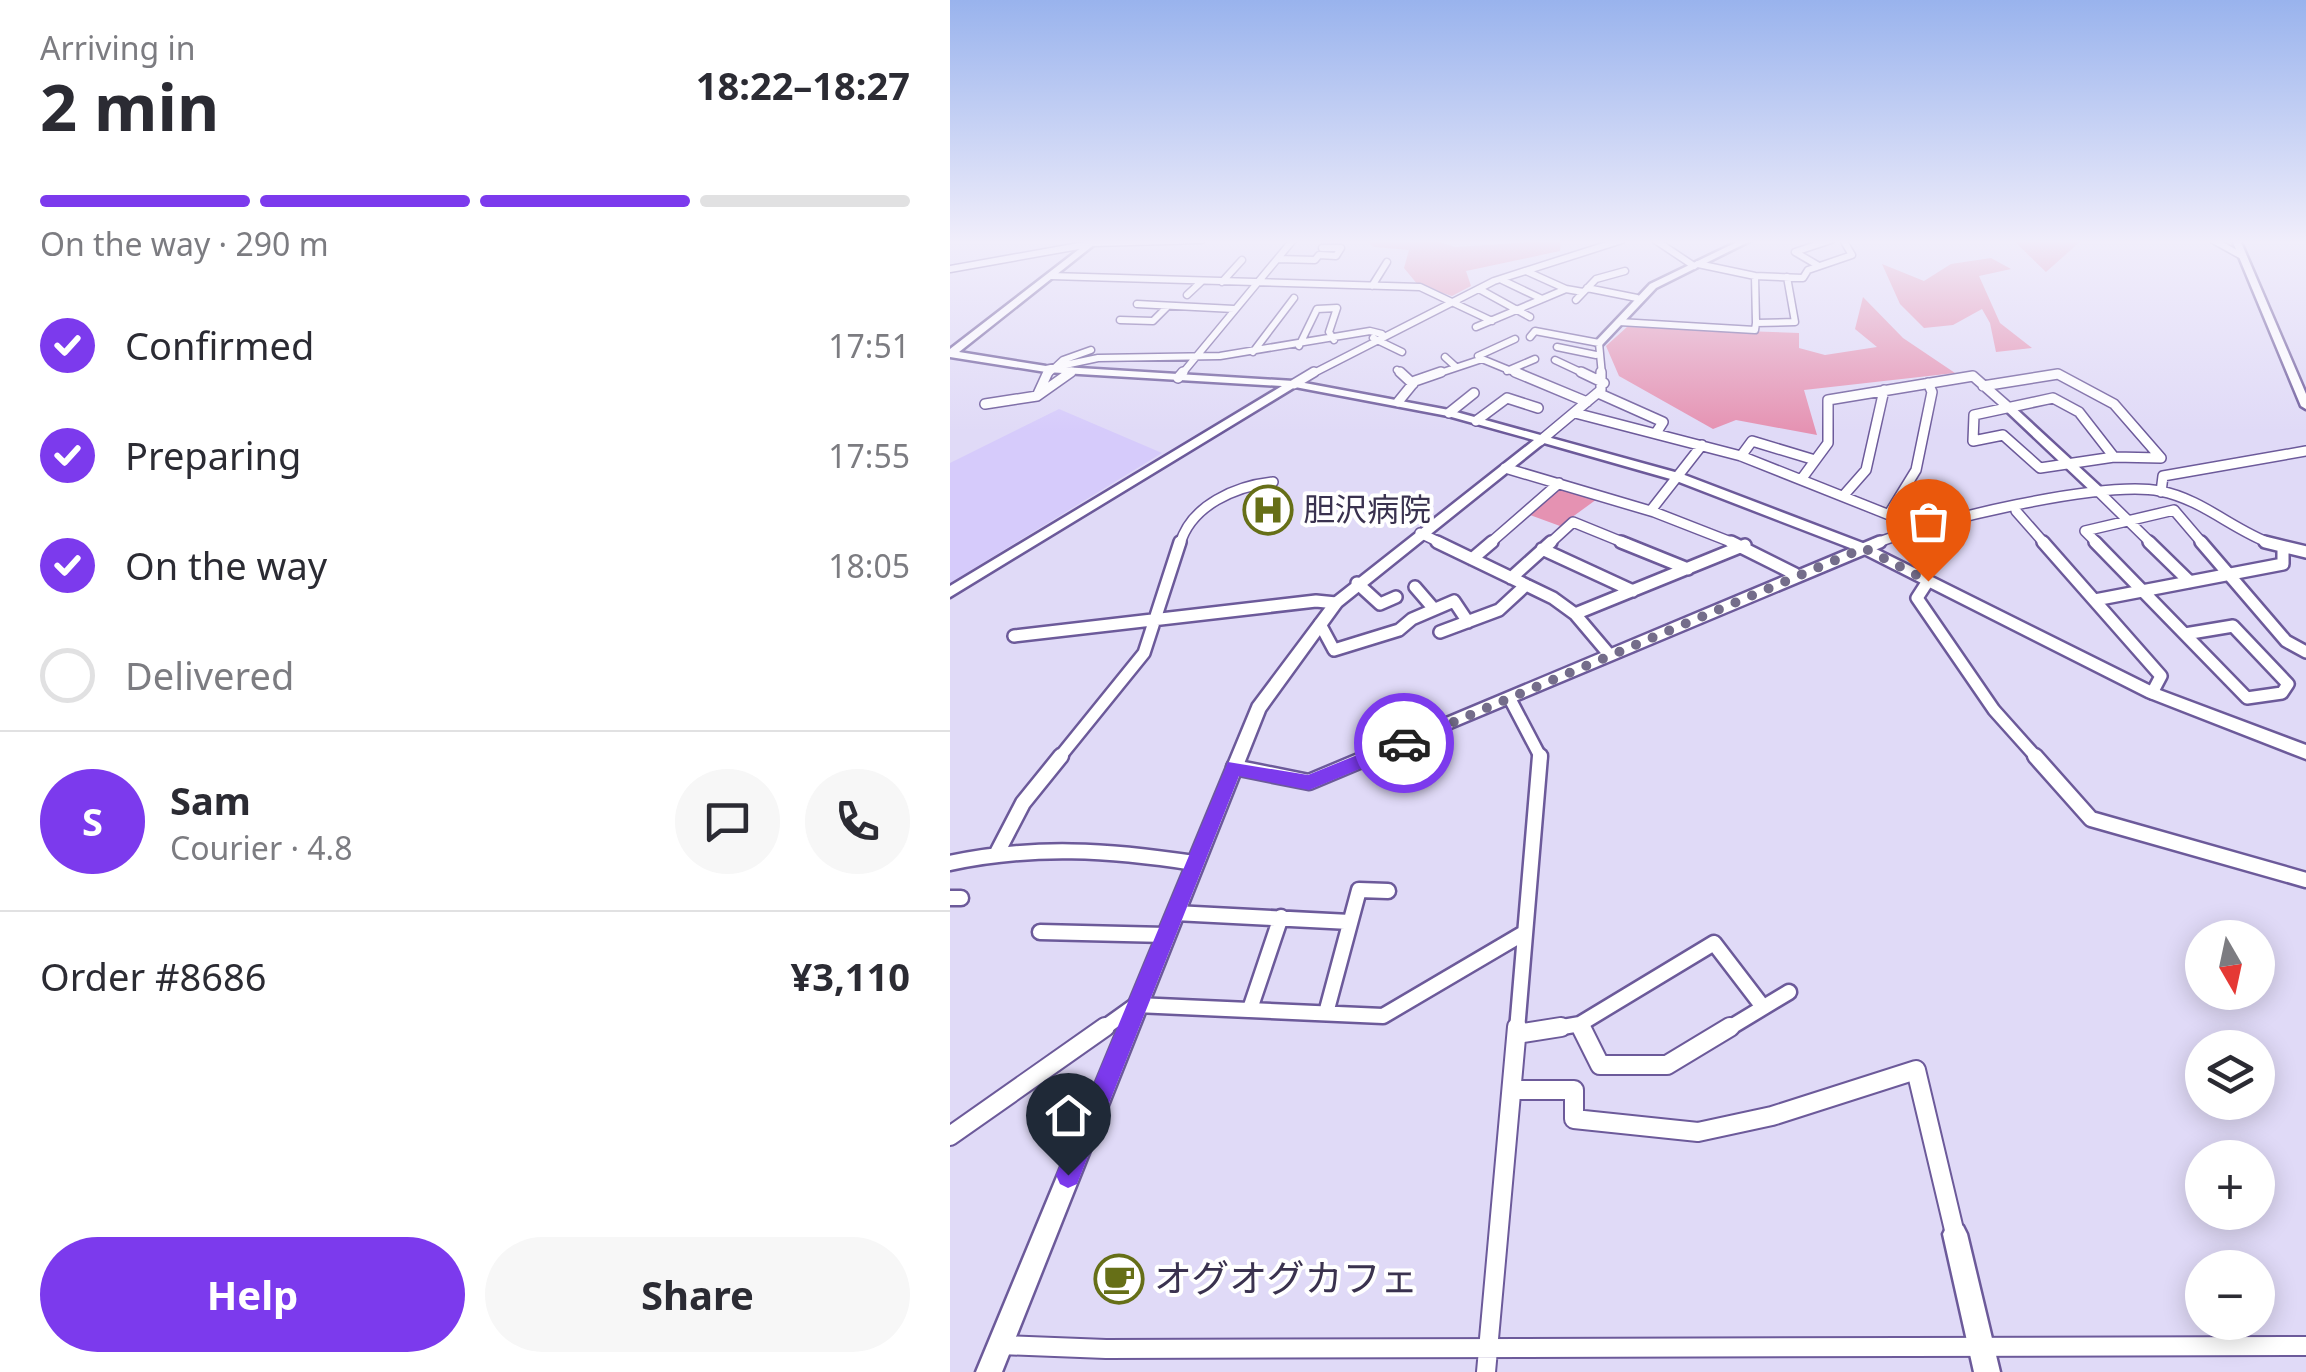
<!DOCTYPE html>
<html lang="en">
<head>
<meta charset="utf-8">
<style>
	body { margin:0; font-family:"Noto Sans","Noto Sans JP",sans-serif; background:#f7f7f7; color:#2b2b33; height:100vh; display:flex; flex-direction:column; font-size:38px; white-space:nowrap }
	* { box-sizing:border-box; margin:0 }
	p { font-size:32px; color:#7c7c81 }
	.icon { flex:none; width:55px; height:55px; fill:none; stroke:currentColor; stroke-width:2; stroke-linecap:round; stroke-linejoin:round }
	.map { position:relative; flex:1; overflow:hidden }
	.sheet { display:flex; flex-direction:column; background:#fff; width:950px }
	.sheet>* { flex:none }
	.needle { width:65px; rotate:171deg }
	.fabs { position:absolute; left:1235px; top:920px; display:grid; gap:20px }
	.fabs a { display:grid; place-items:center; width:90px; height:90px; border-radius:50%; background:#fff; box-shadow:0 5px 25px #0003; font-size:50px }
	.pin { position:absolute; display:grid; place-items:center; width:85px; height:85px; color:#fff; margin:-102px -42px; border-radius:50% 50% 50% 0; rotate:-45deg; box-shadow:0 0 10px #0007 }
	.pin .icon { rotate:45deg }
	.courier { position:absolute; display:grid; place-items:center; width:100px; height:100px; margin:-50px; border:8px solid #7c3aed; border-radius:50%; background:#fff; color:#222; box-shadow:0 2px 12px #0007 }
	.headline em { font-style:normal; font-weight:700 }
	.headline div { display:flex; flex-direction:column-reverse }
	.headline { display:flex; align-items:center; justify-content:space-between; height:170px; padding:0 40px }
	h1 { font-size:65px; font-weight:700; line-height:75px }
	.bar { display:grid; grid-template-columns:repeat(4,1fr); gap:15px 10px; align-content:center; height:120px; padding:0 40px }
	.bar i { height:12px; border-radius:8px; background:#e1e1e2 }
	.bar .selected { background:#7c3aed }
	.bar p { grid-column:span 4 }
	.line { display:flex; align-items:center; gap:25px; padding:0 40px; border-top:2px solid #e1e1e2 }
	.line div { flex:1 }
	.round { display:grid; place-items:center; flex:none; width:105px; height:105px; border-radius:52px; background:#f7f7f7 }
	ol { padding:0 40px; list-style:none }
	li { display:flex; align-items:center; gap:30px; height:110px }
	li p { margin-inline-start:auto }
	li .icon { padding:10px; border-radius:50%; background:#7c3aed; color:#fff; stroke-width:4 }
	li:last-child { color:#7c7c81 }
	li i { width:55px; height:55px; border:5px solid #e1e1e2; border-radius:50% }
	.action { display:flex; gap:20px; margin-top:auto; padding:20px 40px }
	.action a { flex:1; height:115px; border-radius:60px; background:#7c3aed; color:#fff; font-size:40px; font-weight:700; line-height:115px; text-align:center }
	.action a+a { background:#f7f7f7; color:#2b2b33 }
	main { display:flex; flex:1; min-height:0 }
	.map>svg:first-child { display:block }
</style>
</head>
<body>
<main>
<section class="sheet">
<div class="headline"><div><h1>2 min</h1><p>Arriving in</p></div><em>18:22–18:27</em></div>
<div class="bar"><i class="selected"></i><i class="selected"></i><i class="selected"></i><i></i><p>On the way · 290 m</p></div>
<ol>
<li><svg class="icon" aria-label="check" viewBox="0 0 24 24"><path d="M5 12l5 5 9-10"/></svg>Confirmed<p>17:51</p></li>
<li><svg class="icon" aria-label="check" viewBox="0 0 24 24"><path d="M5 12l5 5 9-10"/></svg>Preparing<p>17:55</p></li>
<li><svg class="icon" aria-label="check" viewBox="0 0 24 24"><path d="M5 12l5 5 9-10"/></svg>On the way<p>18:05</p></li>
<li><i></i>Delivered</li>
</ol>
<div class="line" style="height:180px"><b class="round" style="background:#7c3aed;color:#fff">S</b><div><b>Sam</b><p>Courier · 4.8</p></div><a class="round"><svg class="icon" aria-label="chat" viewBox="0 0 24 24"><path d="M4 5h16v11H9l-5 4z"/></svg></a><a class="round"><svg class="icon" aria-label="phone" viewBox="0 0 24 24"><path d="M5 4h4l2 5-3 2q2 4 5 5l2-3 5 2v4C11 20 4 13 5 4z"/></svg></a></div>
<div class="line" style="height:130px"><div>Order #8686</div><b>¥3,110</b></div>
<div class="action"><a>Help</a><a>Share</a></div>
</section>
<div class="map">
<svg width="1356" height="1372" viewBox="0 0 1356 1372">
	<rect width="100%" height="100%" fill="#e0daf7"/>
	<!-- built -->
	<path fill="#d6cbfb" d="M 109,409 L 212,453 L 0,583 L 0,463 Z"/>
	<!-- green -->
	<path fill="#e592b2" d="M 416,240 L 484,240 L 505,247 L 611,240 L 610,251 L 516,271 L 521,286 L 502,296 L 468,285 L 454,268 L 459,250 L 424,247 Z
		M 1063,240 L 1132,240 L 1096,272 Z
		M 1041,258 L 1061,269 L 1029,276 L 1050,323 L 1082,348 L 1046,352 L 1040,323 L 1032,309 L 1003,325 L 974,328 L 950,304 L 932,264 L 974,281 L 1001,264 Z
		M 913,297 L 953,338 L 1005,373 L 854,390 L 867,435 L 786,420 L 763,429 L 669,376 L 656,346 L 677,327 L 849,333 L 849,348 L 875,355 L 927,347 L 905,329 Z
		M 609,489 L 613,488 L 647,499 L 610,526 L 580,515 Z"/>
	<g fill="none" stroke-linecap="round" stroke-linejoin="round">
		<!-- street-far4 casing -->
		<g stroke="#6c5a9a" stroke-width="9">
			<path id="street-far4" d="M 705,240 L 744,266
				M 1263,240 L 1290,255
				M 143,243 L 252,240
				M 328,259 L 365,260 L 369,255 L 386,256 L 391,248 L 372,248
				M 748,264 L 805,276 L 853,278 L 858,270 L 902,255 L 893,240
				M 869,266 L 845,252 L 881,240
				M 0,269 L 140,244
				M 576,271 L 616,289
				M 101,276 L 470,287 L 542,321
				M 805,276 L 806,323
				M 552,280 L 592,299
				M 272,282 L 292,260
				M 422,286 L 437,262
				M 637,288 L 687,298
				M 529,289 L 580,317
				M 237,295 L 252,281
				M 626,300 L 646,279 L 675,271
				M 187,304 L 284,309
				M 170,320 L 203,321 L 218,306
				M 669,322 L 805,330 L 806,323 L 845,322 L 837,277
				M 526,327 L 616,289 L 633,292
				M 580,337 L 585,331 L 649,343 L 652,375
				M 423,338 L 452,352
				M 349,346 L 367,309 L 387,308 L 379,332 L 384,340
				M 607,347 L 646,355
				M 303,352 L 344,298
				M 528,356 L 565,339
				M 495,357 L 506,367
				M 605,360 L 637,375
				M 96,369 L 148,358 L 270,356 L 420,331 L 432,334
				M 447,370 L 453,375
				M 557,371 L 585,359
				M 97,375 L 113,360 L 141,350
				M 117,375 L 123,371
				M 231,375 L 343,240
				M 360,375 L 544,281 L 672,240
				M 484,375 L 532,359 L 571,375
				M 1103,375 L 1110,375"/>
		</g>
		<!-- street-far3 casing -->
		<g stroke="#6c5a9a" stroke-width="12">
			<path id="street-far3" d="M 450,372 L 463,384
				M 565,372 L 637,402
				M 631,372 L 654,383
				M 228,378 L 233,372
				M 344,384 L 364,372
				M 1033,386 L 1108,374 L 1164,404 L 1211,458 L 1164,457
				M 648,393 L 713,422 L 706,433
				M 87,396 L 98,372
				M 1103,398 L 1129,412 L 1164,457 L 1090,468 L 1053,435 L 1023,441 L 1024,415 Z
				M 448,402 L 465,381 L 491,372
				M 35,404 L 87,396 L 121,372
				M 499,413 L 524,393
				M 625,413 L 791,456 L 967,526
				M 526,421 L 557,398 L 588,408
				M 590,441 L 651,390 L 651,372
				M 791,456 L 802,441 L 865,460
				M 555,468 L 704,512 L 786,544
				M 853,477 L 878,443 L 878,400 L 1023,376 L 1057,406
				M 1149,492 L 1202,544
				M 1211,492 L 1213,476 L 1356,451
				M 894,495 L 916,470 L 934,390
				M 702,509 L 752,445
				M 1066,511 L 1095,544
				M 939,514 L 966,470 L 982,392 L 978,383
				M 470,533 L 493,544
				M 230,544 C 241,505 286,486 323,482
				M 539,544 L 609,483
				M 599,544 L 623,522 L 677,544
				M 924,544 C 980,521 1153,480 1210,491 C 1252,499 1283,530 1322,544
				M 1148,544 L 1135,531 L 1224,510 L 1253,544"/>
		</g>
		<!-- street-far2 casing -->
		<g stroke="#6c5a9a" stroke-width="16">
			<path id="street-far2" d="M 487,542 L 603,598 L 625,614 L 658,653
				M 671,542 L 738,569
				M 781,542 L 845,574
				M 1093,542 L 1211,676 L 1202,693
				M 1145,542 L 1297,698 L 1332,693 L 1338,684 L 1283,626 L 1235,634
				M 1199,542 L 1240,582
				M 1251,542 L 1336,641 L 1356,652
				M 1315,542 L 1356,552
				M 592,549 L 683,591
				M 522,559 L 542,542
				M 561,578 L 601,542
				M 978,581 L 967,598 L 1044,710 L 1087,758
				M 407,583 L 430,604 L 446,597
				M 465,587 L 484,609
				M 1145,600 L 1333,564 L 1333,551
				M 625,614 L 795,545
				M 370,624 L 384,650 L 449,630 L 462,619 L 504,601 L 518,622
				M 490,632 L 549,610 L 576,585
				M 64,636 L 366,601 L 386,603
				M 560,699 L 591,758
				M 109,758 L 194,653 L 230,542
				M 415,758 L 930,542"/>
		</g>
		<!-- street-far1 casing -->
		<g stroke="#6c5a9a" stroke-width="19">
			<path id="street-far1" d="M 1085,756 L 1141,819 L 1356,880
				M 284,767 L 359,782 L 421,756
				M 47,853 L 73,803 L 111,756
				M 0,863 C 82,845 161,850 244,863
				M 0,898 L 11,898
				M 225,913 L 400,922
				M 90,932 L 216,935
				M 300,1009 L 331,917
				M 376,1013 L 409,890 L 438,891
				M 630,1024 L 633,1030
				M 151,1030 L 186,1005 L 433,1016 L 574,933
				M 567,1030 L 590,756
				M 595,1030 L 630,1024 L 764,943 L 813,1007
				M 776,1030 L 839,992"/>
		</g>
		<!-- street casing -->
		<g stroke="#6c5a9a" stroke-width="22">
			<path id="street" d="M 631,1027 L 650,1065 L 717,1065 L 780,1027
				M 567,1034 L 611,1027
				M 563,1090 L 624,1090 L 624,1119 L 748,1132 L 822,1116 L 966,1070 L 1005,1234
				M 0,1136 L 155,1027
				M 50,1345 L 156,1349 L 1356,1346
				M 536,1372 L 567,1027"/>
		</g>
		<!-- secondary casing -->
		<g stroke="#6c5a9a" stroke-width="5">
			<path id="secondary" d="M 141,240 L 150,240 L 9,352 L 96,366 L 344,381 L 499,410 L 732,474 L 918,545 L 1207,689 L 1356,745 L 1356,759 L 1197,697 L 908,551 L 724,480 L 594,443 L 391,606 L 315,711 L 52,1372 L 26,1372 L 303,704 L 381,600 L 584,440 L 498,416 L 345,387 L 0,597 L 0,586 L 332,386 L 96,372 L 0,357 L 0,349 Z
				M 791,240 L 802,240 L 706,288 L 652,345 L 646,345 L 646,341 L 700,284 Z
				M 1282,240 L 1290,240 L 1356,394 L 1356,409 L 1351,406 Z
				M 1053,404 L 1061,404 L 1153,489 L 1153,495 L 1145,495 L 1053,408 Z
				M 1005,1222 L 1013,1226 L 1017,1234 L 1050,1372 L 1024,1372 L 993,1234 L 997,1226 Z"/>
		</g>
		<!-- street-far4 -->
		<use href="#street-far4" stroke="#fff" stroke-width="6"/>
		<!-- street-far3 -->
		<use href="#street-far3" stroke="#fff" stroke-width="9"/>
		<!-- street-far2 -->
		<use href="#street-far2" stroke="#fff" stroke-width="11"/>
		<!-- street-far1 -->
		<use href="#street-far1" stroke="#fff" stroke-width="14"/>
		<!-- street -->
		<use href="#street" stroke="#fff" stroke-width="18"/>
		<!-- secondary -->
		<use href="#secondary" fill="#fff" fill-rule="evenodd"/>
	</g>
	<!-- sky -->
	<linearGradient id="sky" x2="0" y2="1"><stop stop-color="#99b3ed"/><stop offset="0.56" stop-color="#f1eefb"/><stop offset="1" stop-color="#f1eefb" stop-opacity="0"/></linearGradient>
	<rect width="1356" height="432" fill="url(#sky)"/>
	<!-- route -->
	<path fill="#7c3aed" d="M 454,736 L 460,738 L 460,748 L 359,790 L 289,776 L 127,1184 L 118,1188 L 110,1184 L 106,1175 L 278,762 L 358,775 Z"/>
	<g fill="none" stroke-linecap="round" stroke-linejoin="round">
		<!-- done -->
		<path stroke="#746d8a" stroke-width="10" stroke-dasharray="0 18" d="M 454,743 L 914,548 L 978,581"/>
	</g>
	<!-- icons -->
	<defs>
		<g id="hospital-ring" transform="scale(2.5)"><circle r="9.5" fill="#fff" stroke="#666f17" stroke-width="1.5"/><path d="M-5-5h3v3.5h4V-5h3V5h-3V1.5h-4V5h-3Z" fill="#666f17"/></g>
		<g id="cafe-ring" transform="scale(2.5)"><circle r="9.5" fill="#fff" stroke="#666f17" stroke-width="1.5"/><path d="M-5.5-4.5H6V0H3Q3 3.5 0 3.5H-2.5Q-5.5 3.5-5.5 0ZM3-3.2v2h1.7v-2ZM-6 4.5H4V6H-6Z" fill="#666f17"/></g>
	</defs>
	<g fill-rule="evenodd">
		<use href="#hospital-ring" x="318" y="510"/>
		<use href="#cafe-ring" x="169" y="1279"/>
	</g>
	<g text-anchor="middle" stroke-width="8" stroke-linejoin="round" paint-order="stroke">
		<!-- poi labels -->
		<g font-size="32" fill="#3a324f" stroke="#fff" text-anchor="start">
			<text x="353" y="521">胆沢病院</text>
		</g>
		<!-- near-poi labels -->
		<g font-size="38" fill="#3a324f" stroke="#fff" text-anchor="start">
			<text x="204" y="1292">オグオグカフェ</text>
		</g>
	</g>
</svg>
<div class="fabs">
<a><svg class="needle" viewBox="-14 -14 28 28"><path d="M0-13l5 13h-10z" fill="#e53935"/><path d="M0 13l5-13h-10z" fill="#7c7c81"/></svg></a>
<a><svg class="icon" aria-label="layers" viewBox="0 0 24 24"><path d="M12 4l9 5-9 5-9-5zM3 14l9 5 9-5"/></svg></a>
<a>+</a>
<a>−</a>
</div>
<div class="pin" style="left:978px;top:581px;background:#ea580c"><svg class="icon" aria-label="bag" viewBox="0 0 24 24"><path d="M5 8h14l-1 12H6zM9 8a3 3 0 0 1 6 0"/></svg></div>
<div class="pin" style="left:118px;top:1175px;background:#1f2937"><svg class="icon" aria-label="home" viewBox="0 0 24 24"><path d="M3 11l9-7 9 7M6 9v11h12V9"/></svg></div>
<div class="courier" style="left:454px;top:743px"><svg class="icon" aria-label="car" viewBox="0 0 24 24"><path d="M5 17H2v-5l4-1 3-4h7l3 4 3 1v5h-3M9 17h6M6 11h13"/><circle cx="7" cy="17" r="2"/><circle cx="17" cy="17" r="2"/></svg></div>
</div>
</main>
</body>
</html>
